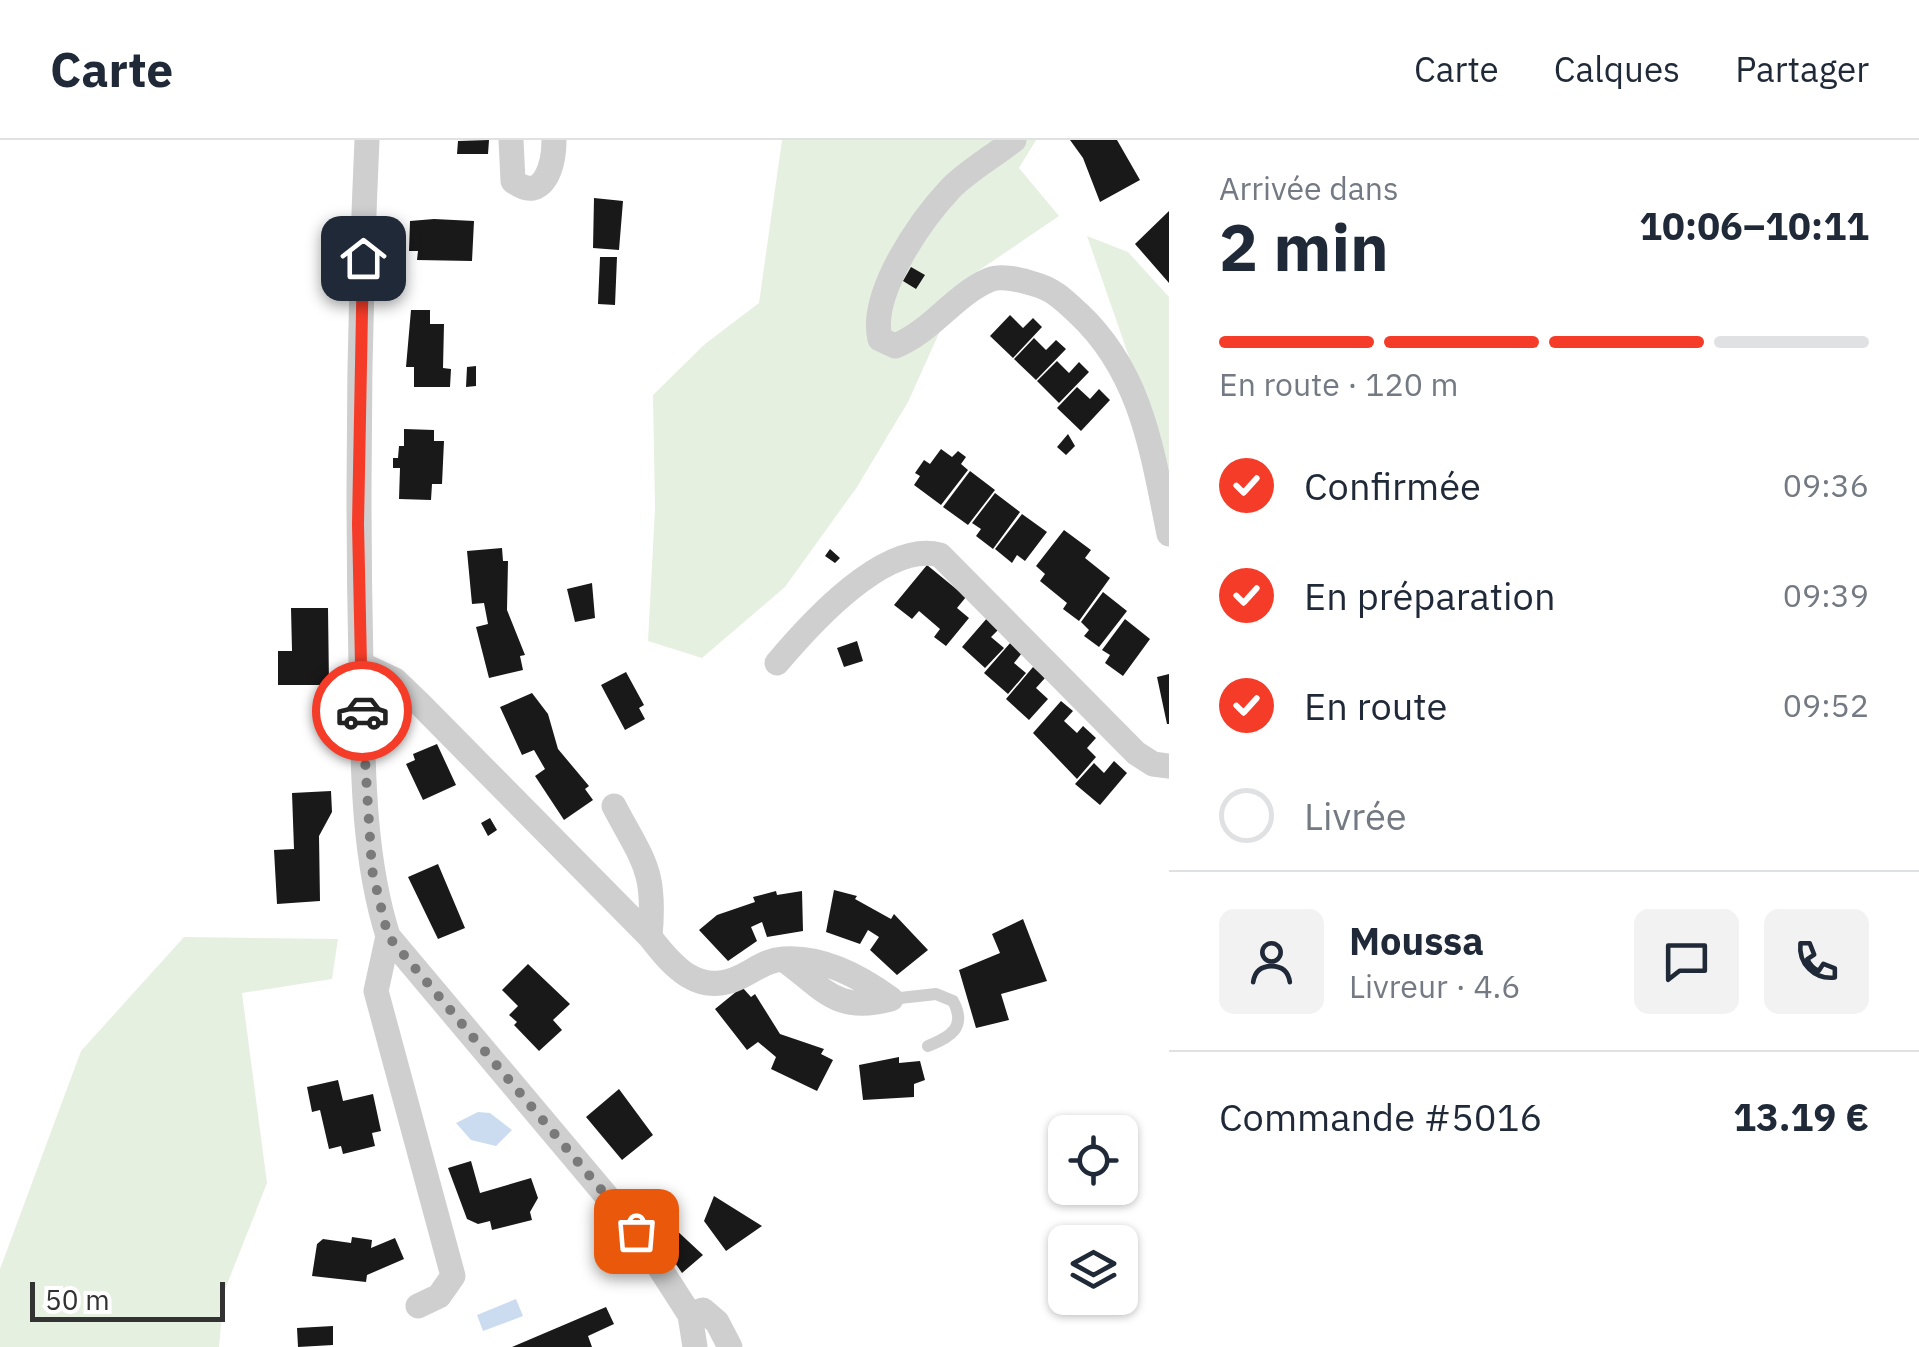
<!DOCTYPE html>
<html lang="fr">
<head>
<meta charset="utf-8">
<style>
	body { margin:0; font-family:"IBM Plex Sans",sans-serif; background:#f2f2f3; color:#1f2937; height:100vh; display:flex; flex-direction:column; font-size:38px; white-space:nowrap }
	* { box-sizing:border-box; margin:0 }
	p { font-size:32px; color:#747a83 }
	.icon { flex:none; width:55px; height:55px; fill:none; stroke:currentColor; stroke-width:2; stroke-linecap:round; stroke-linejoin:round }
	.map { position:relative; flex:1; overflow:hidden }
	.side { display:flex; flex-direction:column; background:#fff; width:750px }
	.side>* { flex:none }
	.buttons { position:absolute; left:1048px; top:975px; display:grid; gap:20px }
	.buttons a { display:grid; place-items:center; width:90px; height:90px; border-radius:15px; background:#fff; box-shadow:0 2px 8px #0004; font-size:50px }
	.scale { position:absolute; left:30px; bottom:25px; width:195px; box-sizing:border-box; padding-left:10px; border:5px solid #323232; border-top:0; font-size:28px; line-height:35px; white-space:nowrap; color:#323232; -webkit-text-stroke:8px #fff; paint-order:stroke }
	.pin { position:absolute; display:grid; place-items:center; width:85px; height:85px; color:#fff; margin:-42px; border-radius:20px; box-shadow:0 5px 15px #0006 }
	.courier { position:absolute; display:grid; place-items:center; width:100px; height:100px; margin:-50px; border:8px solid #f53c29; border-radius:50%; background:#fff; color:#222; box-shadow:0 2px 12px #0007 }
	.headline em { font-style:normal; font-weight:800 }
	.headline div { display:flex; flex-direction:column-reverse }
	.headline { display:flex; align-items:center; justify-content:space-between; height:170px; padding:0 50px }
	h1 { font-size:65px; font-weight:800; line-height:75px }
	.bar { display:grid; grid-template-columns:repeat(4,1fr); gap:15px 10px; align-content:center; height:120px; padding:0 50px }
	.bar i { height:12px; border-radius:8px; background:#e0e1e3 }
	.bar .current { background:#f53c29 }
	.bar p { grid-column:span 4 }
	.line { display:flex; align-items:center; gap:25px; padding:0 50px; border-top:2px solid #e0e1e3 }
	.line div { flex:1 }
	.round { display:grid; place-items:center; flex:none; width:105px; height:105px; border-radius:15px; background:#f2f2f3 }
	ol { padding:0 50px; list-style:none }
	li { display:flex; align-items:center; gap:30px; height:110px }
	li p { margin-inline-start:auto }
	li .icon { padding:10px; border-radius:50%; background:#f53c29; color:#fff; stroke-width:4 }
	li:last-child { color:#747a83 }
	li i { width:55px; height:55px; border:5px solid #e0e1e3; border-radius:50% }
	header { display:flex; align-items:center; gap:60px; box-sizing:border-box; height:140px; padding:0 50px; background:#fff; border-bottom:2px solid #e0e1e3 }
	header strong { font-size:48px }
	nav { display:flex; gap:55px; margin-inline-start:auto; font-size:35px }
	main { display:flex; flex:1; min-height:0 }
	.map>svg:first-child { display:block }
</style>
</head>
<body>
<header>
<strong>Carte</strong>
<nav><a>Carte</a><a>Calques</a><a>Partager</a></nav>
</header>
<main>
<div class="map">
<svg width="1169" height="1207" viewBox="0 0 1169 1207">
	<rect width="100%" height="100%" fill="#fff"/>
	<!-- green -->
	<path fill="#e6f0e0" d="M 782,0 L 1036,0 L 1019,28 L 1059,76 L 962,142 L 908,262 L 857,347 L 785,447 L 702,518 L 648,501 L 655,368 L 653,255 L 705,204 L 759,163 Z
		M 1087,96 L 1128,112 L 1169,157 L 1169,332 Z
		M 184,797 L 338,799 L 332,839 L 242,853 L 267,1043 L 224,1152 L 219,1207 L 0,1207 L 0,1129 L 81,911 Z"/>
	<!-- water -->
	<path fill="#cbdcf0" d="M 478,972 L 490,973 L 512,990 L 496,1006 L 471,1000 L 456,983 Z
		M 516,1159 L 523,1176 L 483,1191 L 477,1175 Z"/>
	<!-- building -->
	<path fill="#191919" d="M 489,0 L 488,14 L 457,14 L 458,1 Z
		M 1070,0 L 1117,0 L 1140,40 L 1100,62 L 1083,18 Z
		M 594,58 L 623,61 L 619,110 L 593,108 Z
		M 1169,71 L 1169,143 L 1135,104 Z
		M 434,79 L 474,81 L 472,121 L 417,120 L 418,111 L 409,111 L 410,81 Z
		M 600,117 L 617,117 L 615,165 L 598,164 Z
		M 911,127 L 925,135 L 916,149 L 903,141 Z
		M 411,170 L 430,170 L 430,184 L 444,184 L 443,228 L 451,229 L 450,247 L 414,247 L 414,227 L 406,227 Z
		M 1010,175 L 1023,188 L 1033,178 L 1042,187 L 1013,218 L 990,196 Z
		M 1034,198 L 1046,210 L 1056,200 L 1066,209 L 1036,240 L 1014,219 Z
		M 1057,221 L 1069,233 L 1079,222 L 1089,232 L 1059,263 L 1037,241 Z
		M 476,226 L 476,246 L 466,247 L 467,227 Z
		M 1077,247 L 1090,259 L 1099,249 L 1110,260 L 1081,291 L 1057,268 Z
		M 404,289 L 434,290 L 434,301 L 444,301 L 442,344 L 432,344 L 431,360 L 399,359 L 400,328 L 393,328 L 393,318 L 398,318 L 399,306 L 404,306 Z
		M 1068,294 L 1075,306 L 1066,315 L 1057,307 Z
		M 941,309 L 952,317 L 958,311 L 966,317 L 961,324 L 968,330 L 941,365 L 914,345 L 920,336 L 915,333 L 924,320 L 930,324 Z
		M 970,331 L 995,350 L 968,385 L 943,367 Z
		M 995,353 L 1020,372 L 993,409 L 976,396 L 981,389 L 972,383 Z
		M 1022,374 L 1047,392 L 1025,421 L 1017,415 L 1012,423 L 995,409 Z
		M 1064,390 L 1091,410 L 1085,418 L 1110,438 L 1079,481 L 1063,469 L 1067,463 L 1040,441 L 1045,434 L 1036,426 Z
		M 502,408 L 503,421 L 508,421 L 507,470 L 525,515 L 520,516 L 523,530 L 489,538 L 476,487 L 488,484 L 484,463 L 472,464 L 467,411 Z
		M 830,409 L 840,418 L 835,423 L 825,416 Z
		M 927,425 L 966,457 L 957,468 L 969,478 L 946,506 L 934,497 L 940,489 L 919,471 L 912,479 L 894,465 Z
		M 592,443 L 595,478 L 575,482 L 567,449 Z
		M 1103,452 L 1127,471 L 1099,507 L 1084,496 L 1089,490 L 1081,482 Z
		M 291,468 L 328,468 L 329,545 L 278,545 L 278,511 L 292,511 Z
		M 988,477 L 1000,488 L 991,497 L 1004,508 L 985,528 L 962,507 Z
		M 1125,479 L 1150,499 L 1123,536 L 1105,523 L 1110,515 L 1102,510 Z
		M 857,501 L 863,521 L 844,527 L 837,508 Z
		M 1011,502 L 1022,513 L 1014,523 L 1026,533 L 1008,554 L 984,533 Z
		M 1033,527 L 1045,538 L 1036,548 L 1048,559 L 1029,580 L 1006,559 Z
		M 626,532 L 644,565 L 639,568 L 645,579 L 625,590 L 601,545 Z
		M 1169,534 L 1169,584 L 1167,584 L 1157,537 Z
		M 532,553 L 548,574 L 558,609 L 589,646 L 585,649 L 593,660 L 564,680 L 535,636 L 545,629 L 534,610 L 522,615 L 500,567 Z
		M 1061,561 L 1073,571 L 1064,581 L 1077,593 L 1083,586 L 1096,598 L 1087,608 L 1096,617 L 1077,639 L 1033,593 Z
		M 437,604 L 456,645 L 423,660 L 406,624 L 415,620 L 413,614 Z
		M 1114,621 L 1127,633 L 1100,665 L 1075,644 L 1094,623 L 1104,633 Z
		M 331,651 L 332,672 L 319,696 L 320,761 L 277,764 L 274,710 L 294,709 L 292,653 Z
		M 490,678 L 497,690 L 488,696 L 481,683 Z
		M 438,724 L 465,788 L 438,799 L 408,737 Z
		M 834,750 L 857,756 L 855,759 L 891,779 L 894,774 L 928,810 L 897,835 L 870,810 L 879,797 L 868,790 L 860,804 L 826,792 Z
		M 776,751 L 777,755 L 802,751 L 803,791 L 767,797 L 762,782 L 751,787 L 757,801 L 728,821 L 699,790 L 717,775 L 755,762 L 753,757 Z
		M 1023,779 L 1047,841 L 1001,854 L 1009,880 L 976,888 L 959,830 L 1000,813 L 992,794 Z
		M 528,824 L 570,864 L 553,880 L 562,890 L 539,911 L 514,885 L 517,882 L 509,875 L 518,866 L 502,850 Z
		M 742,847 L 751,857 L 755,854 L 780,894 L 824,909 L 821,914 L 833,920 L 817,951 L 771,929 L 776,917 L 758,902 L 747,910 L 715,869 Z
		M 899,917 L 899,923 L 920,921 L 925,940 L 914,944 L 914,957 L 863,960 L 859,925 Z
		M 338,940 L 343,961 L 373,954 L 381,991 L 372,993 L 375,1006 L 343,1014 L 341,1006 L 329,1009 L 320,970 L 312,972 L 307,947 Z
		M 619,949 L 653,995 L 622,1020 L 586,977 Z
		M 471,1021 L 480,1053 L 531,1038 L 538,1058 L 530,1072 L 532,1080 L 492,1090 L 490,1081 L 478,1084 L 467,1079 L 448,1028 Z
		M 714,1056 L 762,1086 L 726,1111 L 704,1081 Z
		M 674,1088 L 703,1115 L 682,1133 L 663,1105 Z
		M 352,1097 L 372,1100 L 371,1108 L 395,1098 L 404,1119 L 367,1135 L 366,1142 L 312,1136 L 317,1104 L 323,1099 L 351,1103 Z
		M 606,1167 L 614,1184 L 588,1196 L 592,1207 L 512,1207 Z
		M 333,1186 L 333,1205 L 298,1207 L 297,1188 Z"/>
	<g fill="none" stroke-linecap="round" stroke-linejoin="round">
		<!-- service -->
		<path stroke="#cfcfcf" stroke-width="12" d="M 891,859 L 936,854 L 953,861 C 967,887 951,897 928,906"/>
		<!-- minor -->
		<path stroke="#cfcfcf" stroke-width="25" d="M 367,0 C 359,175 357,350 361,525 C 363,613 361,711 388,796 L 636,1091 L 690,1175 L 695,1207
			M 511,0 L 513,41 C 544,65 554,24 554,0
			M 1014,0 C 994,16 969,30 951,48 C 920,81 869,154 880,199 L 895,206 C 931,192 954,155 989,140 C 1001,135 1022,140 1034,144 C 1053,149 1063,159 1078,173 C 1142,233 1152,311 1169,394
			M 777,523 C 810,484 885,400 940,415 L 1136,613 L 1153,624 L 1169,626
			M 361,524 L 395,540 L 421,565 L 650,797 C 673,827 699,857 740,837 C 755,830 766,820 783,819 C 821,816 861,837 891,859 C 835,874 824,848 783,819
			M 614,666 C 644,723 656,730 650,797
			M 388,796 L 376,851 L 453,1136 L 439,1156 L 418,1166
			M 690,1175 L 703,1170 L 717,1182 L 730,1207"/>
	</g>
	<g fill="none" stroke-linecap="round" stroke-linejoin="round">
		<!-- done -->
		<path stroke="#7a7a7a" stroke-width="10" stroke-dasharray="0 18" d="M 362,571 L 372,730 L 388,796 L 636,1091"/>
		<!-- route -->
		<path stroke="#f53c29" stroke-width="12" d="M 362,571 L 358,384 L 363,118"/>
	</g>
</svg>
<div class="buttons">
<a><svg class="icon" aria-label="locate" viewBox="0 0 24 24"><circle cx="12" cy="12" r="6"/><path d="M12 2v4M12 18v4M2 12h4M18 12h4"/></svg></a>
<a><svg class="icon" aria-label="layers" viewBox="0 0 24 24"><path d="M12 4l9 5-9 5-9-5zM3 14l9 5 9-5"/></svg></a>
</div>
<div class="scale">50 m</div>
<div class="pin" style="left:636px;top:1091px;background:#ea580c"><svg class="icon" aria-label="bag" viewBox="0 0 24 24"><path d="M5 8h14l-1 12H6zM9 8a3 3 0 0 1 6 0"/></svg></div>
<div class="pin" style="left:363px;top:118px;background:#1f2937"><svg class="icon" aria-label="home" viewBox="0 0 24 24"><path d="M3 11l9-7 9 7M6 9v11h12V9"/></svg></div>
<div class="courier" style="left:362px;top:571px"><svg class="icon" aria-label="car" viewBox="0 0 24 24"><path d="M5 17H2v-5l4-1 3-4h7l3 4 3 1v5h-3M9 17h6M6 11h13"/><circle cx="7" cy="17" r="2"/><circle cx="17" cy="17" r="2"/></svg></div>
</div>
<section class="side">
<div class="headline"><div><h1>2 min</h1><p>Arrivée dans</p></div><em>10:06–10:11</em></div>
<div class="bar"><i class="current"></i><i class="current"></i><i class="current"></i><i></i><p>En route · 120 m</p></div>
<ol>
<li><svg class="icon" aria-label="check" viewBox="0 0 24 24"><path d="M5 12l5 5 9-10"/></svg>Confirmée<p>09:36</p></li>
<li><svg class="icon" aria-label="check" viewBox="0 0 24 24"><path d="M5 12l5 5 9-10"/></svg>En préparation<p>09:39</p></li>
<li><svg class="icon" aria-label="check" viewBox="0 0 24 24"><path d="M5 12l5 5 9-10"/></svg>En route<p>09:52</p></li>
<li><i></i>Livrée</li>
</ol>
<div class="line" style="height:180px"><a class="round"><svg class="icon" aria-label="person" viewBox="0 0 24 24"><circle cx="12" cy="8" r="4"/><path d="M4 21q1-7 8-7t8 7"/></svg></a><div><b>Moussa</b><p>Livreur · 4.6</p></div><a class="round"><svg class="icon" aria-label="chat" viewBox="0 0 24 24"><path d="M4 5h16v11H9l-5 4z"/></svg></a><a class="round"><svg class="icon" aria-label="phone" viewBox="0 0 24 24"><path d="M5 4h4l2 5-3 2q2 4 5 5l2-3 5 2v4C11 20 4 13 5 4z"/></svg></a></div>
<div class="line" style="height:130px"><div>Commande #5016</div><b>13.19 €</b></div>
</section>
</main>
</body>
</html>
